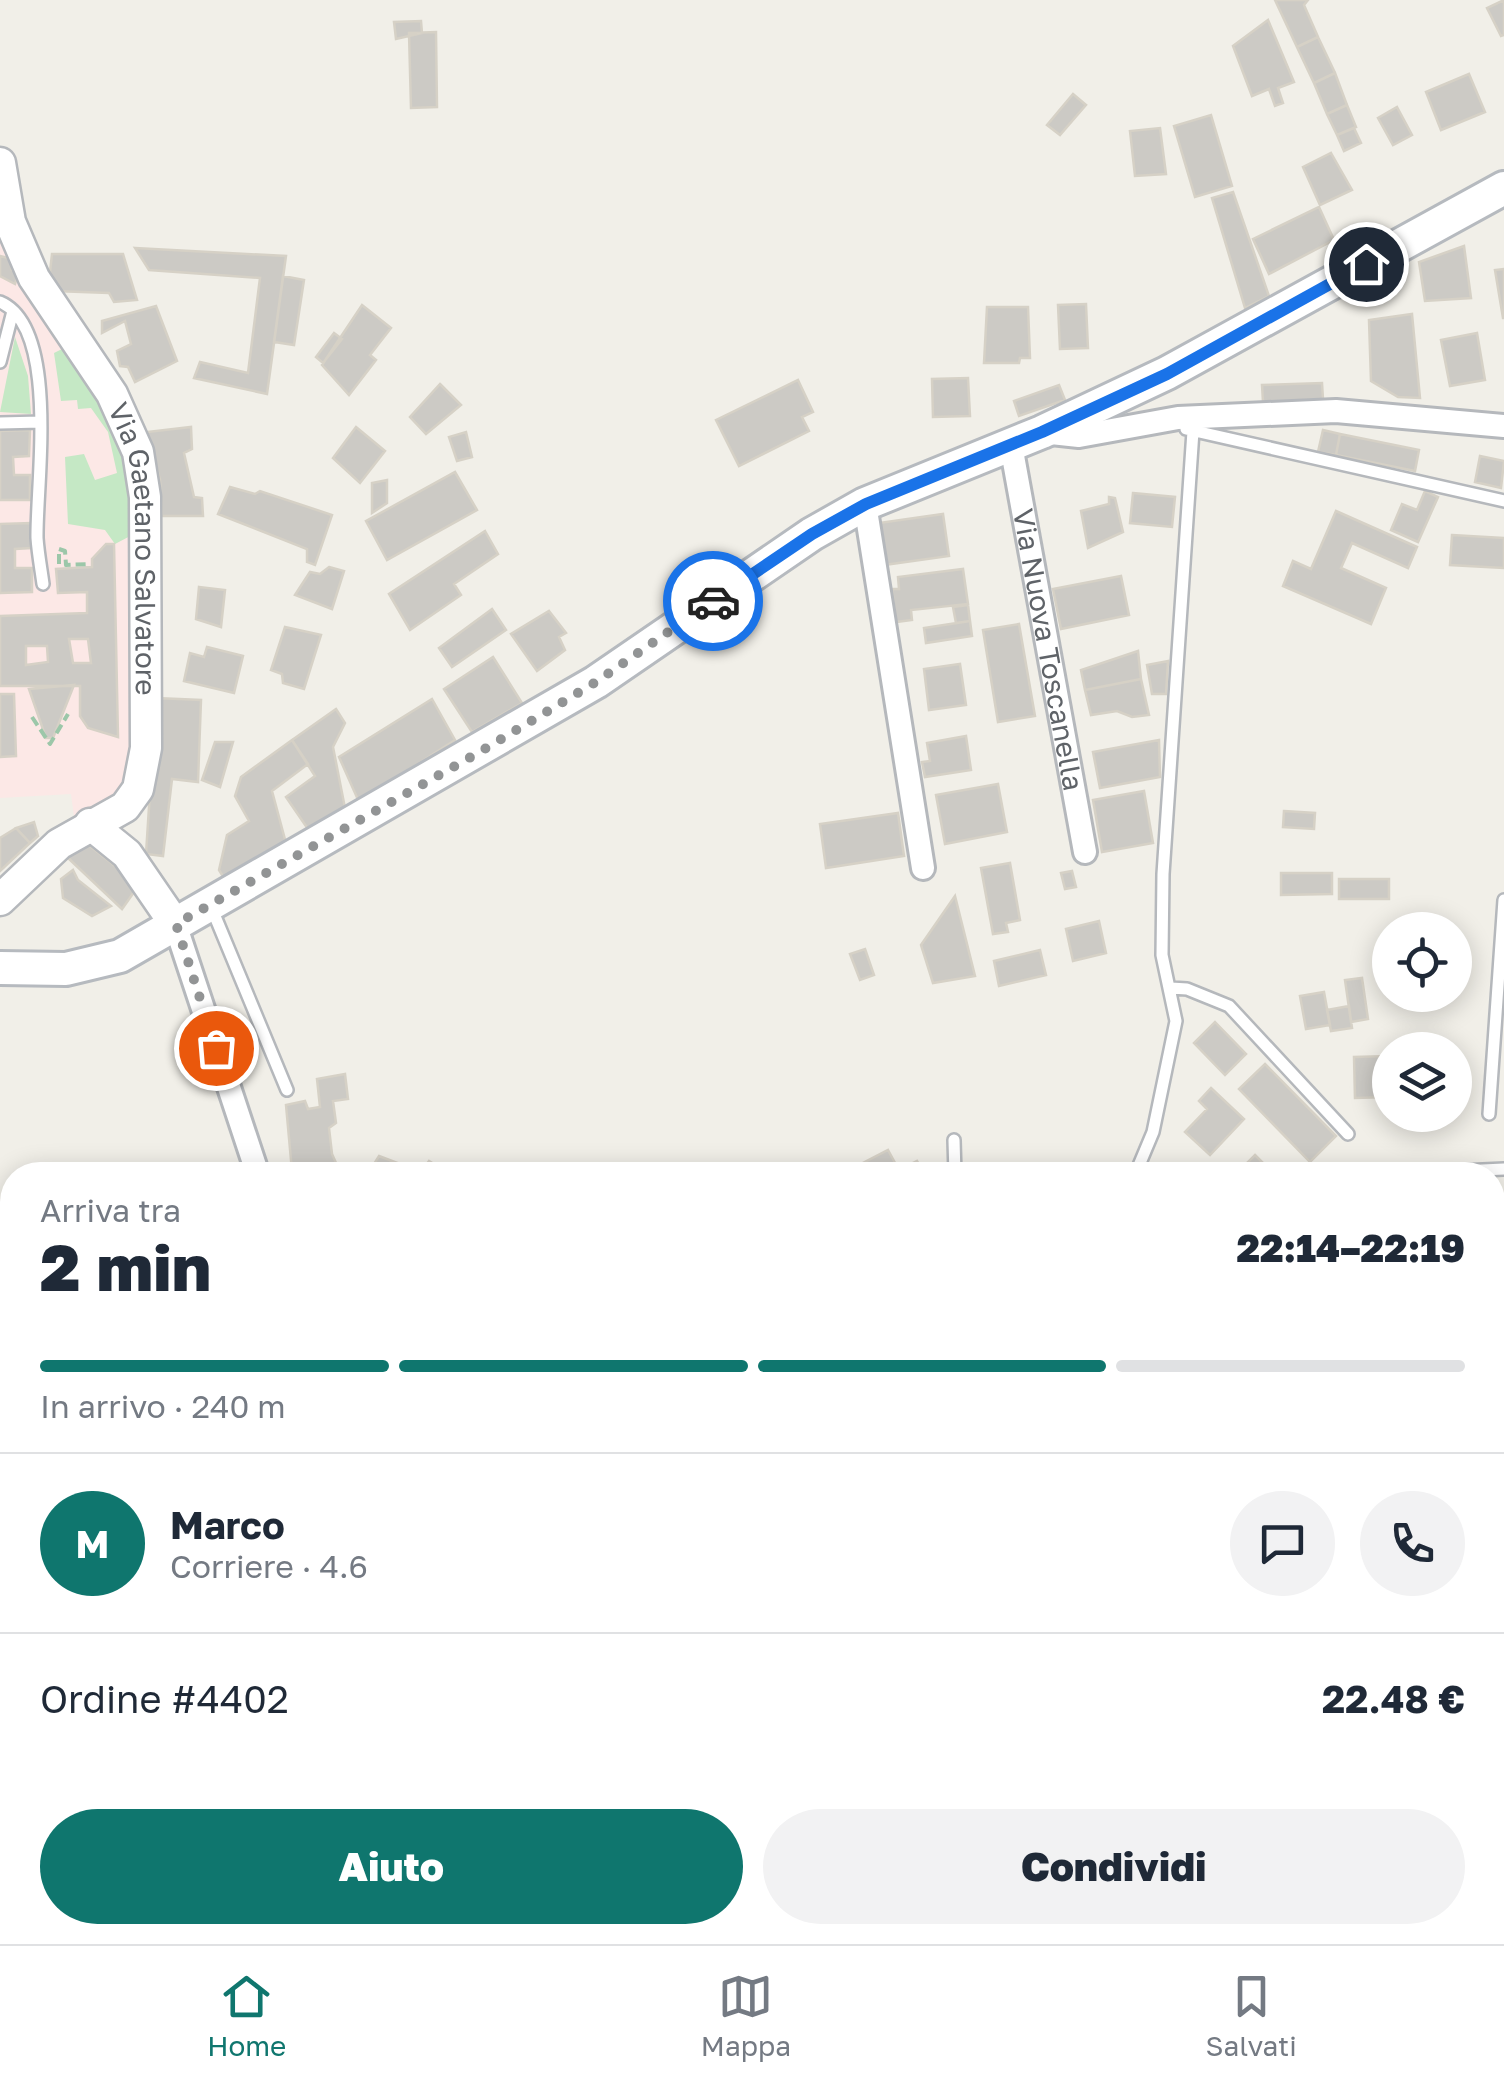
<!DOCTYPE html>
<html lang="it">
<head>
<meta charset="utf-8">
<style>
	body { margin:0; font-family:"Golos Text",sans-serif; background:#f2f2f3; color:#1f2937; height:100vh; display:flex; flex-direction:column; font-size:38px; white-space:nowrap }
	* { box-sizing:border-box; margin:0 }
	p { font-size:32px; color:#747a83 }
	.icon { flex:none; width:55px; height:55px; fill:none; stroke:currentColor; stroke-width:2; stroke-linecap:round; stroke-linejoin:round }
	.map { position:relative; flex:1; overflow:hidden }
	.sheet { position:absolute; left:0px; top:1162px; width:1505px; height:782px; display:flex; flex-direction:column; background:#fff; border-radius:40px 40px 0 0; box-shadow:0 5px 25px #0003 }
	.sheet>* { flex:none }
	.controls { position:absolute; left:1372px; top:912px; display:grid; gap:20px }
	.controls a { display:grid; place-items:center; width:100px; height:100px; border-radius:50%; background:#fff; box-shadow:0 5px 25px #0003; font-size:50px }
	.pin { position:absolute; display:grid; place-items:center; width:85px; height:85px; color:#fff; margin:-42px; border:5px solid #fff; border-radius:50%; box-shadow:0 2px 10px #0007 }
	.courier { position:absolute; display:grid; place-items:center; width:100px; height:100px; margin:-50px; border:8px solid #1a73e8; border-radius:50%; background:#fff; color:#222; box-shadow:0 2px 12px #0007 }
	.overview em { font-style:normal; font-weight:800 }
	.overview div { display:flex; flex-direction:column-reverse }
	.overview { display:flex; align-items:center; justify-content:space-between; height:170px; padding:0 40px }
	h1 { font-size:65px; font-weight:800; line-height:75px }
	.bar { display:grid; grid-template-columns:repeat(4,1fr); gap:15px 10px; align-content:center; height:120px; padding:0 40px }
	.bar i { height:12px; border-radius:8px; background:#e0e1e3 }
	.bar .current { background:#0f766e }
	.bar p { grid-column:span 4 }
	.line { display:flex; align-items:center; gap:25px; padding:0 40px; border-top:2px solid #e0e1e3 }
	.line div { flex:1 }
	.round { display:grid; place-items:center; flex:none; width:105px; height:105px; border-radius:52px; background:#f2f2f3 }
	.cta { display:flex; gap:20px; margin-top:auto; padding:20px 40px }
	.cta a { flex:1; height:115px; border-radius:60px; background:#0f766e; color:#fff; font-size:40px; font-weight:800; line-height:115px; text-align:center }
	.cta a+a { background:#f2f2f3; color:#1f2937 }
	.tab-bar { display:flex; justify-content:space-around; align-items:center; height:140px; border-top:2px solid #e0e1e3; background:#fff; font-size:28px; color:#747a83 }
	.tab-bar a { display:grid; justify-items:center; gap:5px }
	.tab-bar .current { color:#0f766e }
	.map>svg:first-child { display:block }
</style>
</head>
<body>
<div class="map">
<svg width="1504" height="1944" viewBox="0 0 1504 1944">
	<rect width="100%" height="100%" fill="#f1efe8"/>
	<!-- medical -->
	<path fill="#fce8e6" d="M 0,204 L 104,395 L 136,533 L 131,762 L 119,792 L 95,812 L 74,817 L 71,794 L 0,798 Z"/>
	<!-- green -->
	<path fill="#c5e8c5" d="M 15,337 L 28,376 L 31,414 L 0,412 Z
		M 64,348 L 105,400 L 131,476 L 136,533 L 115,544 L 105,530 L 68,524 L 65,457 L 84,454 L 95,480 L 117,473 L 108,432 L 91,408 L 78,409 L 77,400 L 61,401 L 54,353 Z"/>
	<!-- building -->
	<path fill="#cccac5" stroke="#d6d1c6" stroke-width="2.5" fill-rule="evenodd" d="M 1275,0 L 1308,0 L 1304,5 L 1318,37 L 1297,47 Z
		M 1504,0 L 1504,35 L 1501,36 L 1487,8 Z
		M 1268,20 L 1294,82 L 1278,88 L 1283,103 L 1275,106 L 1269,89 L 1252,96 L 1233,46 Z
		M 421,21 L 422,33 L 396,39 L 394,22 Z
		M 436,32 L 437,107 L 411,108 L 409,33 Z
		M 1318,37 L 1335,73 L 1314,83 L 1297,47 Z
		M 1335,73 L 1347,105 L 1327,114 L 1314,83 Z
		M 1469,74 L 1485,112 L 1441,130 L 1426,92 Z
		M 1073,94 L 1086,105 L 1060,135 L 1047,125 Z
		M 1347,105 L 1356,127 L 1337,135 L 1327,114 Z
		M 1397,107 L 1412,135 L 1393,145 L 1378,118 Z
		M 1211,115 L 1232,186 L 1195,197 L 1174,126 Z
		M 1160,128 L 1166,174 L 1135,176 L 1130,131 Z
		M 1354,128 L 1361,143 L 1344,151 L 1337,135 Z
		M 1331,153 L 1352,190 L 1320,205 L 1303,167 Z
		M 1233,192 L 1269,296 L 1245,308 L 1212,198 Z
		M 1319,207 L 1334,240 L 1269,274 L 1253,239 Z
		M 1464,246 L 1471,298 L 1425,301 L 1419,262 Z
		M 135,248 L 286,256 L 267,394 L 194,378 L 200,362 L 248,373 L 260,278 L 149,270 Z
		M 52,254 L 123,254 L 137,300 L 114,302 L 109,293 L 55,291 L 50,272 Z
		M 0,256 L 12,259 L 12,270 L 19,271 L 15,284 L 0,276 Z
		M 1504,269 L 1504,318 L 1503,318 L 1495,270 Z
		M 283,276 L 304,280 L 294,345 L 274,342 Z
		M 1086,304 L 1088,348 L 1060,349 L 1058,305 Z
		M 362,305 L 391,328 L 370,355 L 376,360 L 349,395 L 322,365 Z
		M 156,306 L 177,361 L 135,382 L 128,367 L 120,366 L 117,351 L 131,344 L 125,321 L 102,333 L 102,321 Z
		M 987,307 L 1028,307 L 1030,358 L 1020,358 L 1019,363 L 984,363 Z
		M 1412,314 L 1420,398 L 1398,397 L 1371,381 L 1369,320 Z
		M 334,333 L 342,339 L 323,363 L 316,357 Z
		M 1477,333 L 1485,380 L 1450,386 L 1441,340 Z
		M 968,378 L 970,416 L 933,417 L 932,379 Z
		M 798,380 L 813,412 L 802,417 L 809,431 L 739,466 L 716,420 Z
		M 1322,383 L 1323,399 L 1263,402 L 1262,385 Z
		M 440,384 L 461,405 L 426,434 L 410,417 Z
		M 1059,385 L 1065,400 L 1019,416 L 1014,401 Z
		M 191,427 L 192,449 L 184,453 L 194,497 L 202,498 L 203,516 L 162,516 L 160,480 L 147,432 Z
		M 356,427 L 385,451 L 360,483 L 333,458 Z
		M 30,430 L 29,456 L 13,457 L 14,475 L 30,475 L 30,500 L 0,500 L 0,431 Z
		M 1323,430 L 1340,434 L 1336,455 L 1318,452 Z
		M 466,432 L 472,457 L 457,461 L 449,437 Z
		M 1340,434 L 1419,450 L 1415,471 L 1336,455 Z
		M 1480,456 L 1504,461 L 1501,488 L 1475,482 Z
		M 455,472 L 477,510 L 387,560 L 366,521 Z
		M 387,480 L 387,503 L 372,513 L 372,483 Z
		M 230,487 L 255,494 L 260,491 L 332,515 L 315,565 L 307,562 L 307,549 L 218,514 Z
		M 1425,491 L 1438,497 L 1418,542 L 1391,530 L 1402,504 L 1417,510 Z
		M 1133,493 L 1175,497 L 1172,527 L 1130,523 Z
		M 1109,497 L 1115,498 L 1123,532 L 1088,548 L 1081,511 L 1109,504 Z
		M 1336,511 L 1417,547 L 1408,568 L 1352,543 L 1341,568 L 1386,588 L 1371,624 L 1283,586 L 1293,561 L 1311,569 Z
		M 943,514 L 949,556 L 884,565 L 879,523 Z
		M 31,523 L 31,548 L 15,549 L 15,568 L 32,568 L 32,592 L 0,593 L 0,524 Z
		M 485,531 L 498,554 L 454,584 L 461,595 L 410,630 L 389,594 Z
		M 1452,535 L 1504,538 L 1504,568 L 1450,565 Z
		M 106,544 L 114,544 L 118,737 L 88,728 L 80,716 L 80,686 L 0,686 L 0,616 L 87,613 L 87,592 L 58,593 L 56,569 L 92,567 L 92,559 ZM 69,639 L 88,639 L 91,663 L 73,663 ZM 26,646 L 47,646 L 48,662 L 26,665 Z
		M 329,567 L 344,571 L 332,609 L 295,595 L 310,572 L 320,574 Z
		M 963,569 L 968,604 L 911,610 L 912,620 L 896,622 L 892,589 L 899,589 L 898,577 Z
		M 1121,576 L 1129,615 L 1061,629 L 1053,589 Z
		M 199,587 L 225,590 L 221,627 L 196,619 Z
		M 968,605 L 970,621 L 956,623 L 953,607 Z
		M 492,609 L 506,630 L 452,667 L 439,648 Z
		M 549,611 L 566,633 L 559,637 L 565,650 L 537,671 L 511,634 Z
		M 970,621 L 972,636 L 926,643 L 924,628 Z
		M 1019,624 L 1035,716 L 998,722 L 983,630 Z
		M 285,627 L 321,635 L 304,689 L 283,683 L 282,674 L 271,670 Z
		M 207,647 L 243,656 L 234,693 L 184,681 L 190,653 L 204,657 Z
		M 1138,651 L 1141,679 L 1085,690 L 1081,670 Z
		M 493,657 L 522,703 L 472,732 L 444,689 Z
		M 1168,661 L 1166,694 L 1152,694 L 1147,665 Z
		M 960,664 L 966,705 L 929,710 L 924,669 Z
		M 1141,679 L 1149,715 L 1132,717 L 1117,711 L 1091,715 L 1085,690 Z
		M 74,685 L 53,738 L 46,738 L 29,689 Z
		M 0,694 L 14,694 L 16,756 L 0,757 Z
		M 156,698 L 201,700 L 198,782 L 172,779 L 163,856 L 146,854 Z
		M 432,699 L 455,740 L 359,802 L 339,757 Z
		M 336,709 L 345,723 L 333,747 L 345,808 L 308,829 L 286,797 L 315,776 L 292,740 Z
		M 966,736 L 971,770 L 925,777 L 922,762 L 930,761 L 927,743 Z
		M 292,740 L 308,764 L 272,791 L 287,847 L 227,883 L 219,870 L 227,835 L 249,821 L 235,796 L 241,777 Z
		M 1159,740 L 1160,777 L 1100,788 L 1093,752 Z
		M 215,742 L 233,742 L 220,787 L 202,780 Z
		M 998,784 L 1007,832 L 945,844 L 936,795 Z
		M 1144,791 L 1153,843 L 1102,852 L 1093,800 Z
		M 1284,811 L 1315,813 L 1314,829 L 1283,827 Z
		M 898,813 L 904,856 L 826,868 L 820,824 Z
		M 34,822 L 38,836 L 30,843 L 16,828 Z
		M 16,828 L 30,843 L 0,871 L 0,838 Z
		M 85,842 L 139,885 L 122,909 L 66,856 Z
		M 1010,863 L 1020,920 L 1006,923 L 1008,932 L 993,934 L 981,868 Z
		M 73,870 L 78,880 L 111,906 L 92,916 L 63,898 L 61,879 Z
		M 1072,871 L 1076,887 L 1065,889 L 1061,873 Z
		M 1281,873 L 1332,873 L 1332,894 L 1281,895 Z
		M 1339,879 L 1389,879 L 1389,899 L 1339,899 Z
		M 955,896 L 975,976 L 933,983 L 921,945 Z
		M 1099,921 L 1106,953 L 1073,961 L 1066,929 Z
		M 865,949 L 874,975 L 860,980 L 850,954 Z
		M 1040,950 L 1046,975 L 999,986 L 994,961 Z
		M 1362,978 L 1368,1019 L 1351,1022 L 1345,980 Z
		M 1324,992 L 1330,1025 L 1306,1029 L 1300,996 Z
		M 1349,1006 L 1352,1028 L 1331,1031 L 1327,1010 Z
		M 1215,1022 L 1246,1054 L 1225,1075 L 1194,1043 Z
		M 1455,1055 L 1461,1055 L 1461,1096 L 1455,1096 Z
		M 1390,1056 L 1390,1097 L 1355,1098 L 1354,1057 Z
		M 1265,1064 L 1336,1136 L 1310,1162 L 1239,1089 Z
		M 345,1074 L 348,1099 L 333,1101 L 336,1123 L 329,1128 L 332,1154 L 341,1174 L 292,1171 L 286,1105 L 305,1101 L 308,1109 L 320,1107 L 317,1079 Z
		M 1211,1088 L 1244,1119 L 1210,1155 L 1185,1132 L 1207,1109 L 1199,1101 Z
		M 888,1150 L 899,1170 L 917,1161 L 925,1175 L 865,1175 L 859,1165 Z
		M 1255,1155 L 1275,1175 L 1235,1175 Z
		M 379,1156 L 421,1172 L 429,1161 L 451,1175 L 367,1175 Z
		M 1492,1194 L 1504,1195 L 1504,1248 L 1492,1248 Z
		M 514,1932 L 704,1932 L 702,1944 L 511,1944 Z
		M 1220,1932 L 1347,1932 L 1347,1944 L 1220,1944 Z"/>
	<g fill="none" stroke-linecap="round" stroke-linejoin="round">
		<!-- service casing -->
		<g stroke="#b5b8bc" stroke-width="16">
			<path id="service" d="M 0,302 C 60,327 36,484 37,538 C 38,553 41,569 43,584
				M 0,362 L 13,311
				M 0,423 L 40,422
				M 1186,429 L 1504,501
				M 212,909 L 287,1090
				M 1171,988 L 1187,989 L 1229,1006 L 1348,1134
				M 1489,1114 L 1504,900
				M 954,1140 L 955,1175
				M 1135,1175 L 1153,1132 L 1176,1021 L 1162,955 L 1163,874 L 1193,431
				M 1376,1175 L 1504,1169
				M 1455,1932 L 1455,1944
				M 486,1944 L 490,1932"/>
		</g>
		<!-- minor casing -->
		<g stroke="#b5b8bc" stroke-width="28">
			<g id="minor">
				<path d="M 1042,432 L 1079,436 L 1178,418 L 1336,411 L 1504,426"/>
				<path id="s1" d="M 1011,445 L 1085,852"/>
				<path d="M 865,504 L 923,868"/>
				<path d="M 175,924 L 258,1175"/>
				<path d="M 1120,1932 L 1131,1944"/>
				<path d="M 333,1944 L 334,1932"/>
				<path d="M 768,1944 L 771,1932"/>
			</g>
		</g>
		<!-- tertiary casing -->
		<g stroke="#b5b8bc" stroke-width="35">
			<g id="tertiary">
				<path id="s2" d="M 0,163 L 10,222 L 34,278 L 112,394 L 138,452 L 145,497 L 146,748 L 138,789 L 125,807 L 59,844 L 0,900"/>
				<path d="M 90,824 L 127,854 L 175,924"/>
			</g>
		</g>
		<!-- secondary casing -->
		<g stroke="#b6babf" stroke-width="38">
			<path id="secondary" d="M 0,968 L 66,969 L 120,956 L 596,682 L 812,534 L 865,504 L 1042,432 L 1167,373 L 1504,188
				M 0,1238 L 12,1268
				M 231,1944 L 232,1932"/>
		</g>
		<!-- path -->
		<path stroke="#9cc7a9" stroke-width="4" stroke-dasharray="10 5" stroke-linecap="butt" d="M 59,564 L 59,549 L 65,551 L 66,565 L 90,564
			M 32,717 L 50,744 L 68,714"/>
		<!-- service -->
		<use href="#service" stroke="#fff" stroke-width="11"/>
		<!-- minor -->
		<use href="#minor" stroke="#fff" stroke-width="22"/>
		<!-- tertiary -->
		<use href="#tertiary" stroke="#fff" stroke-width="30"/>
		<!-- secondary -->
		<use href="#secondary" stroke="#fff" stroke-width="32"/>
	</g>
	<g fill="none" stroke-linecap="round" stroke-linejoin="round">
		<!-- done -->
		<path stroke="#929495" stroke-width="10" stroke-dasharray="0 18" d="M 216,1048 L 176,924 L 478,753 L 596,682 L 713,601"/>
		<!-- route -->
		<path stroke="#1a73e8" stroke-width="12" d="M 713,601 L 812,534 L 866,504 L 1042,432 L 1167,374 L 1366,264"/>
	</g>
	<g text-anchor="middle" stroke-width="9" stroke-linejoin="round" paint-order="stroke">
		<!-- street labels -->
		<g font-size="28" fill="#5f6368" stroke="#fff">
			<text dy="10" stroke="none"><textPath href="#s2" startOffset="420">Via Gaetano Salvatore</textPath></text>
			<text dy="10" stroke="none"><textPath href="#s1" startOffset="208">Via Nuova Toscanella</textPath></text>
		</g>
	</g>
</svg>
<div class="controls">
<a><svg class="icon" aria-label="locate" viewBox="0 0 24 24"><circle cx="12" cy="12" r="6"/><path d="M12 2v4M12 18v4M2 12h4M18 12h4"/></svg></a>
<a><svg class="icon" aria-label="layers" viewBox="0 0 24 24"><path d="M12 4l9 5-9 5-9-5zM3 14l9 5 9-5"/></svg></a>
</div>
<div class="pin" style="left:216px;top:1048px;background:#ea580c"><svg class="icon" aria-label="bag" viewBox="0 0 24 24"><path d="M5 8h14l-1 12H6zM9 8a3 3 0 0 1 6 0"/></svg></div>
<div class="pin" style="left:1366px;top:264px;background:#1f2937"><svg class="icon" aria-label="home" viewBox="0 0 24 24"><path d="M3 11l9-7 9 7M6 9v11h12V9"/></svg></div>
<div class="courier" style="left:713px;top:601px"><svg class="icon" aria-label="car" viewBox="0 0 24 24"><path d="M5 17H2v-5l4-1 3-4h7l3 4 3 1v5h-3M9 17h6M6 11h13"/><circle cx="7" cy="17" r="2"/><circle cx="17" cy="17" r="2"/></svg></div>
<section class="sheet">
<div class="overview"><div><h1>2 min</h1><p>Arriva tra</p></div><em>22:14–22:19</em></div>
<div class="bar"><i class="current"></i><i class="current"></i><i class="current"></i><i></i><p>In arrivo · 240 m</p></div>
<div class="line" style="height:180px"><b class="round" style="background:#0f766e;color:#fff">M</b><div><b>Marco</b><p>Corriere · 4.6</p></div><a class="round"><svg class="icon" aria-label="chat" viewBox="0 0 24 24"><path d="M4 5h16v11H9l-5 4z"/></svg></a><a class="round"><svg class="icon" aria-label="phone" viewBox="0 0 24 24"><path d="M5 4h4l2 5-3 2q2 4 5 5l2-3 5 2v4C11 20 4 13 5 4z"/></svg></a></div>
<div class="line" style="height:130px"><div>Ordine #4402</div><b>22.48 €</b></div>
<div class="cta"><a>Aiuto</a><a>Condividi</a></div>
</section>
</div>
<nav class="tab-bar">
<a class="current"><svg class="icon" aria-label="home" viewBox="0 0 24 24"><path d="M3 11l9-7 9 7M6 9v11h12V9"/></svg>Home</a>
<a><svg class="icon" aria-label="map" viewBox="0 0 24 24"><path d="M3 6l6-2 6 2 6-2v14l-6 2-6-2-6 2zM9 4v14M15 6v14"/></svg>Mappa</a>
<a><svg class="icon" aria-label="saved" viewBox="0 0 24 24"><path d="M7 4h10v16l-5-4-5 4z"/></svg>Salvati</a>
</nav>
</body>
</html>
